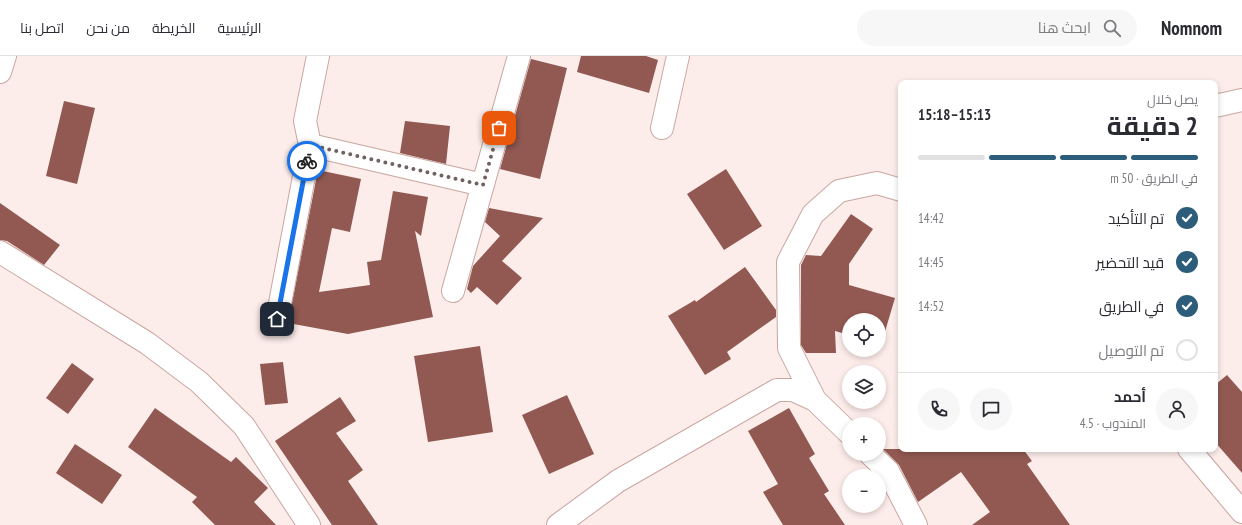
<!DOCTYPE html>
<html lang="ar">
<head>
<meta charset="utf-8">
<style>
	body { margin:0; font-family:"PT Sans Narrow",Cairo,sans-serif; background:#f7f7f7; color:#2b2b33; direction:rtl; height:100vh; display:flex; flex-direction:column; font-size:15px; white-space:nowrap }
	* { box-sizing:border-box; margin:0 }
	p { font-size:13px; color:#7c7c81 }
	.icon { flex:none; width:22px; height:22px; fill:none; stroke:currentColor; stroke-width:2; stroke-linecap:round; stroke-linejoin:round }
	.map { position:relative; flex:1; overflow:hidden; direction:ltr }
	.drawer { position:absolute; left:898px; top:24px; width:320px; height:372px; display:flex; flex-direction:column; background:#fff; border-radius:8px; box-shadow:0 2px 6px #0003; direction:rtl }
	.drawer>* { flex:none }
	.fabs { position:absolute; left:842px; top:257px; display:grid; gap:8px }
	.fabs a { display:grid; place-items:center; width:44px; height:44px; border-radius:50%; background:#fff; box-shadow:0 2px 6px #0003; font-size:20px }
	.pin { position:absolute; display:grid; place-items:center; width:34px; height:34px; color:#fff; margin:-17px; border-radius:8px; box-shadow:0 2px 6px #0006 }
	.courier { position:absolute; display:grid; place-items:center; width:40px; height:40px; margin:-20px; border:3px solid #1a73e8; border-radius:50%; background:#fff; color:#222; box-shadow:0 1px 5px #0007 }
	.headline em { font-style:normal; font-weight:700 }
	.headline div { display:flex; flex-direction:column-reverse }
	.headline { display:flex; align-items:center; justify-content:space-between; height:68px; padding:0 20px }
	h1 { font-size:26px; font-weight:700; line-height:30px }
	.bar { display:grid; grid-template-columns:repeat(4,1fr); gap:6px 4px; align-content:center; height:48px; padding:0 20px }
	.bar i { height:5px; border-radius:3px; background:#e1e1e2 }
	.bar .selected { background:#2c5d7b }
	.bar p { grid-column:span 4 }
	.line { display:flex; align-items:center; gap:10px; padding:0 20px; border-top:1px solid #e1e1e2 }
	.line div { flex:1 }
	.round { display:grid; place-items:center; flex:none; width:42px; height:42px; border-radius:21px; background:#f7f7f7 }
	ol { padding:0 20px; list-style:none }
	li { display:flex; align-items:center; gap:12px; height:44px }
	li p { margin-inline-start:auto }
	li .icon { padding:4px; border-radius:50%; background:#2c5d7b; color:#fff; stroke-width:4 }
	li:last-child { color:#7c7c81 }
	li i { width:22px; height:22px; border:2px solid #e1e1e2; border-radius:50% }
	header { display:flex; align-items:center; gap:24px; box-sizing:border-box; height:56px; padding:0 20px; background:#fff; border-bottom:1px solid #e1e1e2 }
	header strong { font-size:19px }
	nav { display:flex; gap:22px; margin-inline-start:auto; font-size:14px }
	.search { width:280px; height:36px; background:#f7f7f7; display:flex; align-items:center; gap:10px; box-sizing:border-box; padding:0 14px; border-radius:22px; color:#7c7c81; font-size:15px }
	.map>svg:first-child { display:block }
</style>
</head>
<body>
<header>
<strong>Nomnom</strong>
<div class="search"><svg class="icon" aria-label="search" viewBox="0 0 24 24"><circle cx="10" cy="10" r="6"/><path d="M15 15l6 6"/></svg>ابحث هنا</div>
<nav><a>الرئيسية</a><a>الخريطة</a><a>من نحن</a><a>اتصل بنا</a></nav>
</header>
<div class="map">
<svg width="1242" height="469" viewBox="0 0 1242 469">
	<rect width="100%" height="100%" fill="#fcecea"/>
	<!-- building -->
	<path fill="#915952" d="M 581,0 L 646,0 L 658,4 L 649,37 L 577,16 Z
		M 531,3 L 567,12 L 540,123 L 500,113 Z
		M 64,45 L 95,52 L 77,128 L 46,120 Z
		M 405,65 L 450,70 L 446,108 L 400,97 Z
		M 726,113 L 762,170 L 724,194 L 687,138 Z
		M 318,114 L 361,123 L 350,176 L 332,172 L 319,236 L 370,229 L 367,206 L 381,204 L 393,135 L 428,141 L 421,180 L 415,175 L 433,261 L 348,278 L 288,267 Z
		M 0,147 L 60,189 L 44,209 L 7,185 L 0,184 Z
		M 489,152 L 543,162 L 502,205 L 522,222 L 497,249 L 477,231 L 471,237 L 467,233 L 473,210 L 500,180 L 485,166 Z
		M 851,158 L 873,173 L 849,208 L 849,229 L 895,242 L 881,289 L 879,288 L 879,264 L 849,264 L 849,279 L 835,275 L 836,297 L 806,297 L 801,289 L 801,209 L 806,199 L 821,200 Z
		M 745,211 L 776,254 L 776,261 L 727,296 L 731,303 L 705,319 L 668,260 L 695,244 L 696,246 Z
		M 480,290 L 493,376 L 428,386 L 414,300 Z
		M 283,306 L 288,347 L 265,349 L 260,308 Z
		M 72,307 L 94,323 L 68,358 L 46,342 Z
		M 1227,319 L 1242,336 L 1242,417 L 1215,386 L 1215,329 Z
		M 567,339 L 594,398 L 549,418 L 522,359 Z
		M 340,341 L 356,365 L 336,377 L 363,414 L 348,425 L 378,469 L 332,469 L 275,385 Z
		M 155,352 L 231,406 L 236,401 L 268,432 L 254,446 L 276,469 L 215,469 L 192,446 L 197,441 L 128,391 Z
		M 789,352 L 815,398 L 809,402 L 829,435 L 824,438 L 845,469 L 783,469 L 763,436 L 778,428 L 748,375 Z
		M 75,388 L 122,419 L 102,448 L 56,417 Z
		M 883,393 L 1023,393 L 1032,405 L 1027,408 L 1070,469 L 972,469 L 990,456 L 961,416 L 918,446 L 899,409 Z"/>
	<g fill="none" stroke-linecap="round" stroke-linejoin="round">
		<!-- minor casing -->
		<g stroke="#caa6a1" stroke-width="24">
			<path id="minor" d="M 318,0 L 305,65 L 310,89 L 483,129
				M 0,16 L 5,0
				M 1215,50 L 1242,44
				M 662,72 L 678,0
				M 0,196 L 147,287 L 199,326 L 244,370 L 309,469
				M 453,235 L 519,0
				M 277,263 L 310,89
				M 849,377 L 815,344 L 789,292 L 788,206 L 813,158 L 839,135 L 877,127 L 901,134
				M 1189,393 L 1242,456
				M 870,398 L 888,415 L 916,469
				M 558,469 L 618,425 L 777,334 L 793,334 L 815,344"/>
		</g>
		<!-- minor -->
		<use href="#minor" stroke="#fff" stroke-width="22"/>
	</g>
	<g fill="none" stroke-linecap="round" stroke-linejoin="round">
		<!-- done -->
		<path stroke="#706260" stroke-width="4" stroke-dasharray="0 7.2" d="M 307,105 L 310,89 L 483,129 L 499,72"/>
		<!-- route -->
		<path stroke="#1a73e8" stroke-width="5" d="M 277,263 L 307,105"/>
	</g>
</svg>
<div class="fabs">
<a><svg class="icon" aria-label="locate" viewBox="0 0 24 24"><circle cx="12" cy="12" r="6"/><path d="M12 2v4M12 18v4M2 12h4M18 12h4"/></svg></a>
<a><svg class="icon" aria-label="layers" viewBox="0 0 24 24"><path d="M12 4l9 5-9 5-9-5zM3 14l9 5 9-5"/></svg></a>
<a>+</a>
<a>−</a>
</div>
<div class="pin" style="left:499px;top:72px;background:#ea580c"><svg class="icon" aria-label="bag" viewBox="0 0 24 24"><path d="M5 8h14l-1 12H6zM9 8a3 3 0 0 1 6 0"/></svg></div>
<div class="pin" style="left:277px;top:263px;background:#1f2937"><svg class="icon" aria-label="home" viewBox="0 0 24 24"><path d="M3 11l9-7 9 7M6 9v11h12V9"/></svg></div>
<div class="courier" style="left:307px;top:105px"><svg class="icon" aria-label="bike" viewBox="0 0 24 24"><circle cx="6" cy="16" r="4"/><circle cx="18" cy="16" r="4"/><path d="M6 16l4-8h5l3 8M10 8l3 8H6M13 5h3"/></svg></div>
<section class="drawer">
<div class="headline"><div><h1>2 دقيقة</h1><p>يصل خلال</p></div><em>15:13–15:18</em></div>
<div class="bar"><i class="selected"></i><i class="selected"></i><i class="selected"></i><i></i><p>في الطريق · 50 m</p></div>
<ol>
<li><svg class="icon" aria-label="check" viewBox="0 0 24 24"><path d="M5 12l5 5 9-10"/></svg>تم التأكيد<p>14:42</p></li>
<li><svg class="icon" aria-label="check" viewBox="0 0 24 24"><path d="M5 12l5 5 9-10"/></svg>قيد التحضير<p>14:45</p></li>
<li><svg class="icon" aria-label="check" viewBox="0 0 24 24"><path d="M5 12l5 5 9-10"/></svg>في الطريق<p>14:52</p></li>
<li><i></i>تم التوصيل</li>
</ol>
<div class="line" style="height:72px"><a class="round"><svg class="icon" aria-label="person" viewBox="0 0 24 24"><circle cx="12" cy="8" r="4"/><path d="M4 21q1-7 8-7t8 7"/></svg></a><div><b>أحمد</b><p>المندوب · 4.5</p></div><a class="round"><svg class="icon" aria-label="chat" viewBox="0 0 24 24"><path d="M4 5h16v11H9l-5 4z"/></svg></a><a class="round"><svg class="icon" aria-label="phone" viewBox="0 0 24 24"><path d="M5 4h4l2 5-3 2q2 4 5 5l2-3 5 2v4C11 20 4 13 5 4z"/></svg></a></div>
</section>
</div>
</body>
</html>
